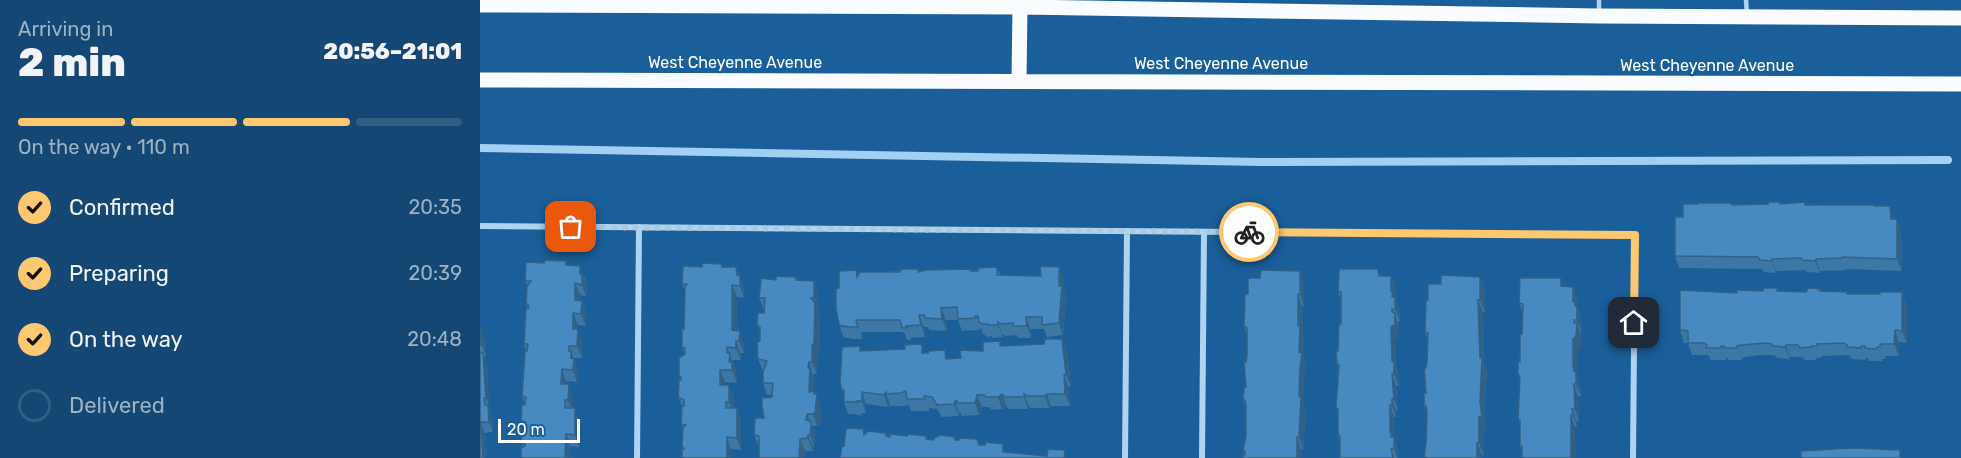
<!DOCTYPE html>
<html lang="en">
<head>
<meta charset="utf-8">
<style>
	body { margin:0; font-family:Rubik,sans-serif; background:#21517b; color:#f1f3f6; height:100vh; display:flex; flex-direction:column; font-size:22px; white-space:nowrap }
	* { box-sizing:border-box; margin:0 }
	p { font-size:20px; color:#9db2c4 }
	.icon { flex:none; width:33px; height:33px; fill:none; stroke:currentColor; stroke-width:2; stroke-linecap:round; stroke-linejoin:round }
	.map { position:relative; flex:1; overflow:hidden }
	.drawer { display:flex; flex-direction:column; background:#144773; width:480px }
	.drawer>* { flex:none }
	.scale { position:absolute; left:18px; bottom:15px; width:82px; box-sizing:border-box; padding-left:6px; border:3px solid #fff; border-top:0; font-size:16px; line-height:21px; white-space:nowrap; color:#fff; -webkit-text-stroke:4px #1a5f99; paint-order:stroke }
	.pin { position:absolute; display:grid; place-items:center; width:51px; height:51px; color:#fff; margin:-26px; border-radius:12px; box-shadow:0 3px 9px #0006 }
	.courier { position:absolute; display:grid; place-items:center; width:60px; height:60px; margin:-30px; border:4px solid #ffc76f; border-radius:50%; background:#fff; color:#222; box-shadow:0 2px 8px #0007 }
	.headline em { font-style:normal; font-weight:800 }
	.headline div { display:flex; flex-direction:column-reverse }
	.headline { display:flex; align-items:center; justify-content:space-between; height:102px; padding:0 18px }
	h1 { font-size:39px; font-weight:800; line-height:45px }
	.bar { display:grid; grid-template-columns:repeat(4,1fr); gap:9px 6px; align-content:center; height:72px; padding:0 18px }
	.bar i { height:8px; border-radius:4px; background:#335f85 }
	.bar .active { background:#ffc76f }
	.bar p { grid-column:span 4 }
	ol { padding:0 18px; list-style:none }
	li { display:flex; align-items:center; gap:18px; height:66px }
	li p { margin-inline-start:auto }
	li .icon { padding:6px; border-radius:50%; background:#ffc76f; color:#111; stroke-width:4 }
	li:last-child { color:#9db2c4 }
	li i { width:33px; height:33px; border:3px solid #335f85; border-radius:50% }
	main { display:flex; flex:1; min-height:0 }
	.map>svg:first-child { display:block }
</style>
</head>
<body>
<main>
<section class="drawer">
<div class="headline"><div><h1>2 min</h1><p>Arriving in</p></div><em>20:56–21:01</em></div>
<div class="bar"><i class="active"></i><i class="active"></i><i class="active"></i><i></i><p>On the way · 110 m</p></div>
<ol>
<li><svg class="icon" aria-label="check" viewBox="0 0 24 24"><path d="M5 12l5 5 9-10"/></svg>Confirmed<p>20:35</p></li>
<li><svg class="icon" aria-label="check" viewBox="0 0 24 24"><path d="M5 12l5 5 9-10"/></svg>Preparing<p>20:39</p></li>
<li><svg class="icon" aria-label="check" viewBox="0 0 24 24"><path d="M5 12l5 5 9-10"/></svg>On the way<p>20:48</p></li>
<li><i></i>Delivered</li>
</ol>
</section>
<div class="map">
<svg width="1481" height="458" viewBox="0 0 1481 458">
	<rect width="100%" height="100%" fill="#1a5f99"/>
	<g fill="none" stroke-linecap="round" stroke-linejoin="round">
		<!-- stream -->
		<path stroke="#a2d0f3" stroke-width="8" d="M 0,148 L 781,162 L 1468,160"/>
		<!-- lane -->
		<path stroke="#afd4f1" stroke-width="4.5" d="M 1119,0 L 1119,12
			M 1266,0 L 1267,15"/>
		<!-- street -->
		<path stroke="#afd4f1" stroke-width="6" d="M 0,226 L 1155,235 L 1153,458
			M 157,458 L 159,227
			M 645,458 L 647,231
			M 722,458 L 724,232"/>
		<!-- primary -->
		<path stroke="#f9fcff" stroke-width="15" d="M 0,5 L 540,7 L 1119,16 L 1481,18
			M 0,80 L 1481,84
			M 539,80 L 540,7"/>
	</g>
	<!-- wall -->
	<path fill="#3d77a6" d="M 1218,204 L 1301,204 L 1395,206 L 1414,219 L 1421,231 L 1422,271 L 1366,269 L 1366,270 L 1340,271 L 1340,273 L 1327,272 L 1325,270 L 1296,271 L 1296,273 L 1284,272 L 1282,269 L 1199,268 L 1195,256 L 1203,217 Z
		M 87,265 L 105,278 L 107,286 L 106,297 L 100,295 L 100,300 L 102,301 L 106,313 L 106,326 L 98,325 L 97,329 L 102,341 L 102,358 L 94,358 L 98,371 L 97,382 L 86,381 L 86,384 L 93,397 L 93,408 L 100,420 L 99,447 L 90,446 L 41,458 L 42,447 L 41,444 L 42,425 L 41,421 L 45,404 L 42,396 L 46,352 L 44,344 L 47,308 L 46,304 L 47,286 L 45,281 Z
		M 243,267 L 256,267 L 264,288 L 264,298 L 257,297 L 256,331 L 264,343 L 264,353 L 260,353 L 261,360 L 252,360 L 257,374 L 257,383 L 245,382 L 245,385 L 254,397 L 254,408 L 257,408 L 261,420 L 261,450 L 251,449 L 251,458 L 202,458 L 203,449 L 202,446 L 203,428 L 201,424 L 202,407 L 198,397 L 201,380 L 199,376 L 205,354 L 202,347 L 204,329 L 205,290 L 202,284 Z
		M 517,267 L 520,275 L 561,276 L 579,267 L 584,279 L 584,291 L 586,298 L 583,335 L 567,337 L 564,329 L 550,329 L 551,338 L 538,338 L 537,335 L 526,336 L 522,334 L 523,337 L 512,338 L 512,336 L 508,337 L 503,334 L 501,328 L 500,328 L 500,330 L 482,331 L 478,320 L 466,320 L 467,331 L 449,330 L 448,327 L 444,327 L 445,337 L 430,338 L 431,340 L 427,340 L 424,332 L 381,332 L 382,339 L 371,339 L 370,338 L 365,338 L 363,336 L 359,324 L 359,288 L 376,270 L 378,275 L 438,269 L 439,272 L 491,271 L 498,271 Z
		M 898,269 L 901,276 L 911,276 L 916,288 L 916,299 L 919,309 L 920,321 L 918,321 L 919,325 L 919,337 L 915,339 L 916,367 L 918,374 L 919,386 L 916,386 L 918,411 L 916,411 L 916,417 L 914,417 L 914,438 L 918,449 L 918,458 L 860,458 L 860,443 L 858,436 L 858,413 L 856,408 L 858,369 L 857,364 L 861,324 L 861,300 L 858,292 Z
		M 316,277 L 318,280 L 338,293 L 338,311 L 340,316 L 339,355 L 337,357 L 337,374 L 333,374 L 333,376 L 334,380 L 334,391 L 336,394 L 337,394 L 341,407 L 340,425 L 337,426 L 332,426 L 335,436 L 334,447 L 333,447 L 333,451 L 325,451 L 324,458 L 279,458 L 279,447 L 274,435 L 284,418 L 292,395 L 287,395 L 283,383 L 283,371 L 278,359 L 280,332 L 277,324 L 284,313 L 284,310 L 279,298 L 296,280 Z
		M 1000,277 L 1005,289 L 1005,312 L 1003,312 L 1004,364 L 1007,370 L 1004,414 L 1006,428 L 1004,430 L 1004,455 L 1002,455 L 1002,458 L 944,458 L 944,456 L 946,443 L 947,413 L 944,405 L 946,393 L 948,340 L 945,332 L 948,300 L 961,284 Z
		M 824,283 L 824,306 L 822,306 L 823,334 L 824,339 L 824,359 L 826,365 L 824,380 L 824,405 L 826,411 L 823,449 L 821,449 L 821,458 L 763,458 L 765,455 L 763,450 L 766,437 L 766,407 L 763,400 L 766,387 L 767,334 L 764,326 L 768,294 Z
		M 1084,286 L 1098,299 L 1098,308 L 1101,318 L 1102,332 L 1100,332 L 1101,335 L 1101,348 L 1097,351 L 1097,375 L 1100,384 L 1101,396 L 1098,397 L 1099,421 L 1097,422 L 1097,427 L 1095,427 L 1042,453 L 1040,446 L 1040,424 L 1038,419 L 1040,380 L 1038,375 L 1042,334 L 1043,313 L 1039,303 Z
		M 1298,291 L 1341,291 L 1368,294 L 1427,304 L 1427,343 L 1419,342 L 1419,356 L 1405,356 L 1405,359 L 1402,359 L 1402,361 L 1389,361 L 1388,358 L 1385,358 L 1385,360 L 1372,359 L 1370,356 L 1368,355 L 1341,356 L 1342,358 L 1335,358 L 1336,360 L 1325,360 L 1322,357 L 1310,357 L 1310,359 L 1297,358 L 1296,356 L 1291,355 L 1281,355 L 1265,357 L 1262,358 L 1262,360 L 1249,360 L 1248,358 L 1246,358 L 1246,360 L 1231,360 L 1229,356 L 1228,355 L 1212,355 L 1208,343 L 1204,343 L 1200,330 L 1257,293 Z
		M 0,329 L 5,339 L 6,356 L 4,356 L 7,363 L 9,408 L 12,416 L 13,432 L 4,433 L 6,458 L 0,458 Z
		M 582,339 L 587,351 L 591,386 L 588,387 L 590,406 L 571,406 L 569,408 L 551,408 L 549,406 L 548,409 L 529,409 L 527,407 L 522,409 L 511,410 L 509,407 L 502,407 L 499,415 L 482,416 L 481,413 L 479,413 L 479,416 L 462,417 L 457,409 L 449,408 L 449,411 L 431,411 L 428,404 L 426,406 L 410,406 L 410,405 L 408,407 L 386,404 L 386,413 L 382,413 L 382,415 L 368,414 L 364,402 L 364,395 L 362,390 L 381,351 L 445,353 L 468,359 L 481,358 L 522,346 L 564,344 Z"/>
	<!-- shaded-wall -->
	<path fill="#326187" d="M 1410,206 L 1414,218 L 1415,231 L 1411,219 Z
		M 1417,219 L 1421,231 L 1422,271 L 1417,259 Z
		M 1292,259 L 1296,271 L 1296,273 L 1292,261 Z
		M 1336,259 L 1340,271 L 1340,273 L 1335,261 Z
		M 100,266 L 107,286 L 106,297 L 102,285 L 100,274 Z
		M 256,267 L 264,288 L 264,298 L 260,286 Z
		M 579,267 L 584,279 L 584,291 L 586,298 L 583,335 L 579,323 Z
		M 820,271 L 824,283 L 824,306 L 820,294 Z
		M 911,276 L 916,288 L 916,299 L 919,309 L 920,321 L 915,309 L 911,292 Z
		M 1000,277 L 1005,289 L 1005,312 L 1000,300 Z
		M 334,281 L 338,293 L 338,311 L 334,298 Z
		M 95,283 L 100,295 L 99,312 L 95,300 Z
		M 252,285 L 257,297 L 256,342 L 252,330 Z
		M 1093,287 L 1098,299 L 1098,308 L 1101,318 L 1102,332 L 1097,320 L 1093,302 Z
		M 1422,292 L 1427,304 L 1427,343 L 1422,331 Z
		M 818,294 L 822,306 L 823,334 L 824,339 L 824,359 L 826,365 L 824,380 L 824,405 L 826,411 L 823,449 L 819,437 L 820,368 Z
		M 998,300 L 1003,312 L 1004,364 L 1007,370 L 1004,414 L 1006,428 L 1004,430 L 1004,455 L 999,443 L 1000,358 Z
		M 102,301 L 106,313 L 106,326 L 101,314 Z
		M 335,303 L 340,316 L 339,355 L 337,357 L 337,374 L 332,362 L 332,345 Z
		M 461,308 L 466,320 L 467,331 L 462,319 Z
		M 912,309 L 919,325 L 919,337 L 915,339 L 916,367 L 918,374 L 919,386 L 914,374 L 912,361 L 911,327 Z
		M 93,313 L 98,325 L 97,342 L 93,329 Z
		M 439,315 L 444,327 L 445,337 L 441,325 Z
		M 546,317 L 550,329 L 551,338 L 547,326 Z
		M 1094,320 L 1097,326 L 1097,323 L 1101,335 L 1101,348 L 1097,351 L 1097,375 L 1100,384 L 1101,396 L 1096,384 L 1093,365 Z
		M 518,322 L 523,337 L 518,325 Z
		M 1,329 L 5,339 L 6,356 L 2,345 Z
		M 98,329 L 102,341 L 102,358 L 97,346 Z
		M 1415,330 L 1419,342 L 1419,356 L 1414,344 Z
		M 260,331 L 264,343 L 264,353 L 259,341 Z
		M 582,339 L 587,351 L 591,386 L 586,374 Z
		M 256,341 L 260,353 L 261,360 L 256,348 Z
		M 1306,345 L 1310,357 L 1310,359 L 1305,347 Z
		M 89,346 L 98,371 L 97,382 L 93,370 L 89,351 Z
		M 247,347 L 254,366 L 257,374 L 257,383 L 249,362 Z
		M 3,353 L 7,363 L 10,408 L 6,398 Z
		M 329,362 L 334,380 L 334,404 L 329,392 L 328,368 Z
		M 82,369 L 86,381 L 86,396 L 81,384 Z
		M 240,370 L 245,382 L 245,397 L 240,385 Z
		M 912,374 L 916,386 L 918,411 L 914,399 Z
		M 584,375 L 588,387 L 590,406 L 585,394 Z
		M 89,384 L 93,397 L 93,412 L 88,400 Z
		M 1094,384 L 1098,397 L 1099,421 L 1095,409 Z
		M 249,385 L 254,397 L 254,414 L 249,402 Z
		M 334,391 L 336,397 L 337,394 L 341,407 L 340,425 L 337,426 L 333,414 Z
		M 382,392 L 386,404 L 386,413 L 382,401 Z
		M 406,392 L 410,405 L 408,407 L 404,395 Z
		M 522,394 L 527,407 L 522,409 L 518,397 Z
		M 544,394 L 549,406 L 548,409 L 544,397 Z
		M 567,394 L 571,406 L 569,408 L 565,396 Z
		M 497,395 L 502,407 L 499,415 L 495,403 Z
		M 912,399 L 916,411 L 916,417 L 912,405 Z
		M 475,401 L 479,413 L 479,416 L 474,404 Z
		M 8,405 L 12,416 L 13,432 L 9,422 Z
		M 910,405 L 914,417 L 914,438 L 918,449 L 918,458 L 917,458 L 914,448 L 910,432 Z
		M 95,408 L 100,420 L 99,447 L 95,435 Z
		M 257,408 L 261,420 L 261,450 L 257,438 Z
		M 1092,409 L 1097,422 L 1097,427 L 1093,415 Z
		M 327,414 L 335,436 L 334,447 L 326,420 Z
		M 1091,415 L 1095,427 L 1096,458 L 1091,458 Z
		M 1,422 L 4,433 L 6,458 L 3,458 Z
		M 86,434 L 90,446 L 90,458 L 85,458 Z
		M 328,435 L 333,447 L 333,451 L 328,438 Z
		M 247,437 L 251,449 L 251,458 L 247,458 Z
		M 817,437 L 821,449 L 821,458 L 817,458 Z
		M 320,439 L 325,451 L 324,458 L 319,458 Z
		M 997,443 L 1002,455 L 1002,458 L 997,458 Z"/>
	<!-- building -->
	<path fill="#478ac1" stroke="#326187" stroke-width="1.5" d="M 1289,202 L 1300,202 L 1300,204 L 1325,202 L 1325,205 L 1394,205 L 1394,206 L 1410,206 L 1411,219 L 1417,219 L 1417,259 L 1362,257 L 1362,258 L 1336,259 L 1335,261 L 1322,260 L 1321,258 L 1292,259 L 1292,261 L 1280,260 L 1278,257 L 1195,256 L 1195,217 L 1203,217 L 1203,204 L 1218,204 L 1219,203 L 1252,203 L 1252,205 L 1288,204 Z
		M 65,260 L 86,261 L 86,265 L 100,266 L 100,274 L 102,274 L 102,285 L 95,283 L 95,300 L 102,301 L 101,314 L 93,313 L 93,329 L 98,329 L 97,346 L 89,346 L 89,351 L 91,351 L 91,358 L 94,359 L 93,370 L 82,369 L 81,384 L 89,384 L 88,400 L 85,400 L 85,408 L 95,408 L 95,435 L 86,434 L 85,457 L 94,458 L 41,458 L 41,448 L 45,446 L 45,444 L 41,444 L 42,426 L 46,422 L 41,421 L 42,404 L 45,405 L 46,397 L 42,396 L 45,352 L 47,351 L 48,344 L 44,344 L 46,308 L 49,308 L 48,304 L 46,304 L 47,286 L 51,281 L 45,281 L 46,262 L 64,263 Z
		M 222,263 L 242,264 L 242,267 L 256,267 L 257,275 L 260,276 L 260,286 L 252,285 L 252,330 L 260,331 L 259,341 L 256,341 L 256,348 L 247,347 L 247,353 L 250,353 L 249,362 L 252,362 L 252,370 L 240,370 L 240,385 L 249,385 L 249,402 L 246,402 L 246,408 L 257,408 L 257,438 L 247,437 L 247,458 L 202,458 L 202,449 L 204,449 L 202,446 L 203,428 L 206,425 L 201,424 L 202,406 L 204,406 L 204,400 L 198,397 L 199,380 L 201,380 L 201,377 L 199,376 L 199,358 L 205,354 L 205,348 L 202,347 L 202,329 L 204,329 L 205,288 L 207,284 L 202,284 L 203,266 L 222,267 Z
		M 560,266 L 579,267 L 579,286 L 582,286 L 579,323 L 562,325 L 562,317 L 546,317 L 547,326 L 533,326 L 533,323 L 521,324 L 518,322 L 518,325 L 508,325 L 508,324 L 503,324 L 499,322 L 498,316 L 495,316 L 496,318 L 478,319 L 477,307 L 461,308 L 462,319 L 445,318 L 444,315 L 439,315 L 441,325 L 426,326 L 426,328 L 422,328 L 420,320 L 376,320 L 378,327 L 367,327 L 366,326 L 361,326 L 359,324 L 356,309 L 356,289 L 359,288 L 359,271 L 376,270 L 377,277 L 380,272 L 420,272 L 421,269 L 438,269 L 438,272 L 446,270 L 491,269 L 491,271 L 498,271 L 498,268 L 517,267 L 517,275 L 561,276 Z
		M 859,269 L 898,269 L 899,276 L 911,276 L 911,292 L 913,292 L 912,297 L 915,297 L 915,309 L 912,309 L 912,312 L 915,313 L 915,325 L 911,327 L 912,361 L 914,362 L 914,374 L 912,374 L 914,399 L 912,399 L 912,405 L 910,405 L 910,432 L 911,432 L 911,437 L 914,436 L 914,448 L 911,449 L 913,458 L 860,458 L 860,436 L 858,436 L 858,409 L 856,408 L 859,365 L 857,364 L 856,351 L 858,351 L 859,323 L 861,324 L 861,292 L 858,292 Z
		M 781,270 L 820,271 L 820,294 L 818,294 L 818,326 L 820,326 L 819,352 L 822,353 L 820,368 L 819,396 L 821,398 L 819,437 L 817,437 L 817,458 L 763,458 L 763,455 L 765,455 L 765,451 L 763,450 L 766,437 L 766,406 L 765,400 L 763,400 L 764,388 L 766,387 L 764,362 L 766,362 L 767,356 L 767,328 L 764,326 L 765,294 L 768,294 L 768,278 L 780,278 Z
		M 961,275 L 1000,277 L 1000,300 L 998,300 L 1000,358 L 1002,358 L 1000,402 L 1002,416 L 999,417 L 999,443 L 997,443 L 997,458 L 945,458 L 945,456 L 944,456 L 946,443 L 947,412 L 946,406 L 944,405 L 944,393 L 946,393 L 944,368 L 946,368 L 947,362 L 948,333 L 945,332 L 946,299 L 948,300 L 948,284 L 961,284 Z
		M 296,276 L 316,277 L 316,280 L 334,281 L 334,298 L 331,298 L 335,303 L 334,343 L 332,345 L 332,362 L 329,362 L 328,368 L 330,368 L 329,392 L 334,391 L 334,394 L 337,394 L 335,412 L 333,414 L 327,414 L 326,420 L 330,421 L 331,424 L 330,435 L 328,435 L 328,438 L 320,439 L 319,458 L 279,458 L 279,436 L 274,435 L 275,418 L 284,418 L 282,406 L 282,398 L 292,397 L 293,383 L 283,383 L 283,372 L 287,361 L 278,359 L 277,342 L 280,341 L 280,327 L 277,324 L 278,313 L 284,313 L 285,298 L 279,298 L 281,278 L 296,280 Z
		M 1040,278 L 1081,278 L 1081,286 L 1093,287 L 1093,302 L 1095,302 L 1095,306 L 1097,306 L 1097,320 L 1094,320 L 1094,323 L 1097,323 L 1096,336 L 1093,339 L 1093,365 L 1094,371 L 1096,371 L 1096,384 L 1094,384 L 1095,409 L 1092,409 L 1093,415 L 1091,415 L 1091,458 L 1042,458 L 1042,446 L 1040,446 L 1040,420 L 1038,419 L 1040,376 L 1038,375 L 1038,361 L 1040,362 L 1040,334 L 1042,334 L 1043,304 L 1039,303 Z
		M 1283,288 L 1298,288 L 1297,291 L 1326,292 L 1328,288 L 1340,289 L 1340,291 L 1367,292 L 1367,294 L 1400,294 L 1399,292 L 1422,292 L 1422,331 L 1415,330 L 1414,344 L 1400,344 L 1400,347 L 1397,347 L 1397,349 L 1385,348 L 1385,346 L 1381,346 L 1381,348 L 1367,347 L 1367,345 L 1364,343 L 1337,344 L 1337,346 L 1331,346 L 1331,347 L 1320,348 L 1318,345 L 1306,345 L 1305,347 L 1292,346 L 1292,344 L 1287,343 L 1261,345 L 1257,346 L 1257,348 L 1244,348 L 1244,346 L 1241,346 L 1241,348 L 1226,348 L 1227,345 L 1224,343 L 1208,343 L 1208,331 L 1200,330 L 1200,290 L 1257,293 L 1257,290 L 1283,291 Z
		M 0,329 L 1,329 L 2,345 L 0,345 Z
		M 565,339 L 582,339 L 586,374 L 584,375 L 585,394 L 567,394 L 565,396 L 547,396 L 544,394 L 544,397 L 525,397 L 522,394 L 518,397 L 506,397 L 504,395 L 497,395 L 495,403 L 477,403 L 477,401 L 475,401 L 474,404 L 457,405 L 452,397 L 444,396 L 445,399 L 427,399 L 426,391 L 421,393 L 406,394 L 406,392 L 404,395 L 382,392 L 382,401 L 377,401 L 378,402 L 364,402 L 364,390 L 362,390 L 360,383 L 362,347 L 380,346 L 380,351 L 425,349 L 425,345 L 442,344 L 442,353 L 448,353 L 449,351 L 465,350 L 466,359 L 481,358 L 480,350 L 503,351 L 503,342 L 520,341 L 520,346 L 564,344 Z
		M 0,353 L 3,353 L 6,398 L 4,398 L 5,405 L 8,405 L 9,422 L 1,422 L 3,458 L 0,458 Z
		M 366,428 L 383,429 L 384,435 L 388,431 L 406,433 L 406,436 L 410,437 L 410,434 L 427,436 L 428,434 L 446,436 L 446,439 L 454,440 L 454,438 L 460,435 L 475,437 L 475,440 L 479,440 L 480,438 L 497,439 L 499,445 L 505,445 L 506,442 L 523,444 L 523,452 L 567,456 L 568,449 L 585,450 L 584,458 L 360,458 L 362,445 L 364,446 Z
		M 1372,448 L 1420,450 L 1420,458 L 1321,458 L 1321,451 Z"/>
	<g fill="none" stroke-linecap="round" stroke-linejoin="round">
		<!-- done -->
		<path stroke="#afc7db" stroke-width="6" stroke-dasharray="0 10.8" d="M 91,227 L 769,232"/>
		<!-- route -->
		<path stroke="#ffc76f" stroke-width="8" d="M 769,232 L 1155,235 L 1154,323"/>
	</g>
	<g text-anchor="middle" stroke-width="4.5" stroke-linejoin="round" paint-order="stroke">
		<!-- street labels -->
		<g font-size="16" fill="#fff" stroke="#1a5f99">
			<text x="255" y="68">West Cheyenne Avenue</text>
			<text x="741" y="69">West Cheyenne Avenue</text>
			<text x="1227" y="71">West Cheyenne Avenue</text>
		</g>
	</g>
</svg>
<div class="scale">20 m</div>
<div class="pin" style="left:91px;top:227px;background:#ea580c"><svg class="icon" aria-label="bag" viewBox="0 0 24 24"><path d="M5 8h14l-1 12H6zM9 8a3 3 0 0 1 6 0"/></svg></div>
<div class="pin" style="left:1154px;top:323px;background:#1f2937"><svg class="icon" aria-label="home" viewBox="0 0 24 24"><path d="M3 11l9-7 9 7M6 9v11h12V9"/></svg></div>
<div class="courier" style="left:769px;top:232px"><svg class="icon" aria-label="bike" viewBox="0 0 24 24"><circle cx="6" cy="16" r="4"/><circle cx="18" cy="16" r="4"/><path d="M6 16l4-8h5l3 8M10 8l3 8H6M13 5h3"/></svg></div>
</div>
</main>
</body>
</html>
